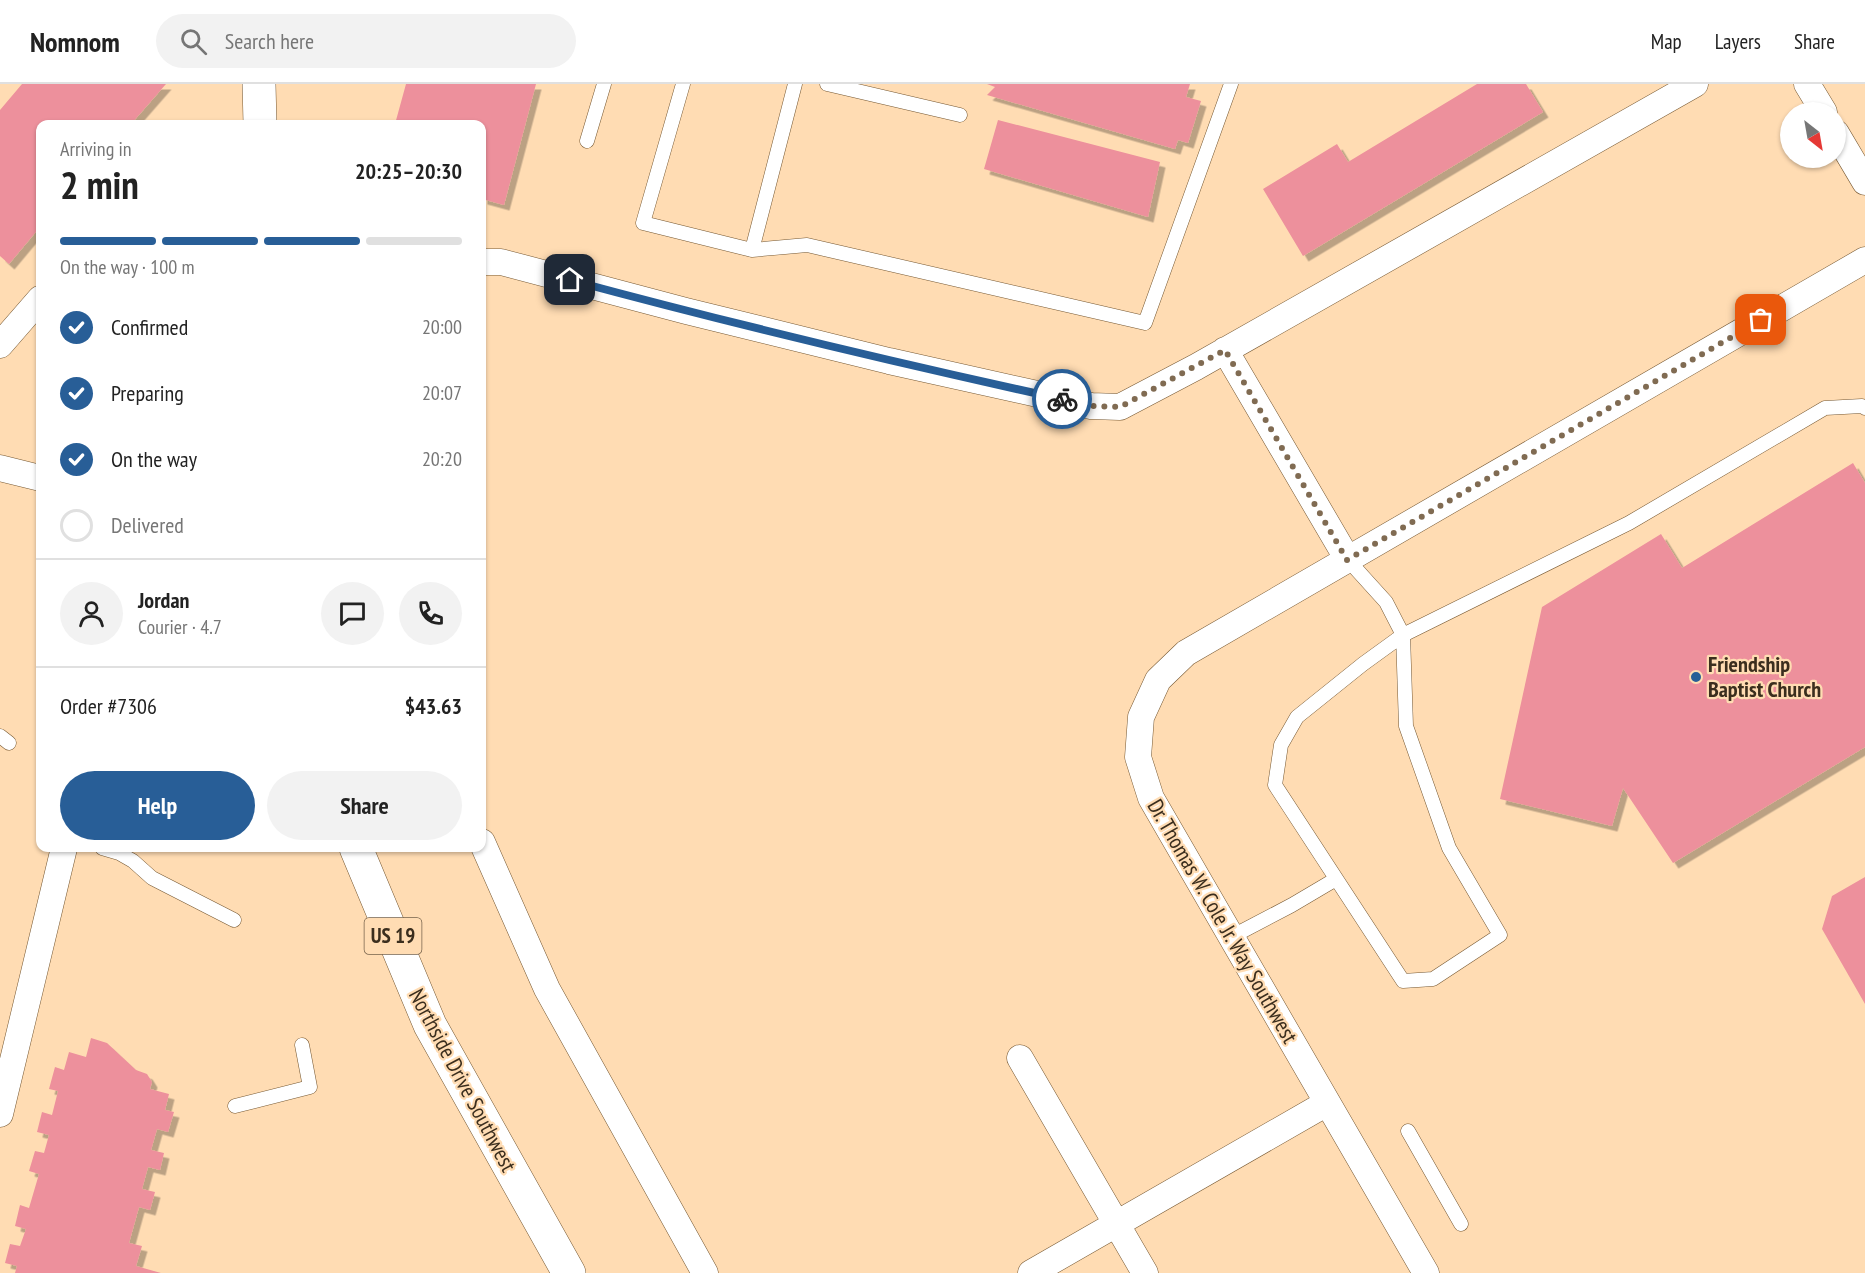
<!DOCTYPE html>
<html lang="en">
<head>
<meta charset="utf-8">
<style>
	body { margin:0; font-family:"PT Sans Narrow",sans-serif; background:#f2f2f2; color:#222; height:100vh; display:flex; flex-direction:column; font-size:22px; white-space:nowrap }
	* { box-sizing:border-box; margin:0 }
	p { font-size:20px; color:#767676 }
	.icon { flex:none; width:33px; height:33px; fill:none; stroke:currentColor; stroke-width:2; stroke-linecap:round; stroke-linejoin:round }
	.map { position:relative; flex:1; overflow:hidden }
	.sheet { position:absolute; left:36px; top:36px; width:450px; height:732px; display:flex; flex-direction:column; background:#fff; border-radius:12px; box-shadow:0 2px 4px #0004 }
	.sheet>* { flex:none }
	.needle { width:39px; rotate:149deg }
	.fabs { position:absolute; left:1780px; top:18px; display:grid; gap:12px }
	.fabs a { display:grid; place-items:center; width:66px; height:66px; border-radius:50%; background:#fff; box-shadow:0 2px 4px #0004; font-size:30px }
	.pin { position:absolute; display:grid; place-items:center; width:51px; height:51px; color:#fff; margin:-26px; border-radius:12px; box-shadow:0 3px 9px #0006 }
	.courier { position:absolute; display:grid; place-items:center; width:60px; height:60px; margin:-30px; border:4px solid #285e97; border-radius:50%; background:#fff; color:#222; box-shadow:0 2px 8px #0007 }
	.head em { font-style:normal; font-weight:800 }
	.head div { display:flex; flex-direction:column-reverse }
	.head { display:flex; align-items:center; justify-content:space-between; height:102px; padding:0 24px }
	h1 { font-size:39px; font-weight:800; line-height:45px }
	.bar { display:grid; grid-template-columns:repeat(4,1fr); gap:9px 6px; align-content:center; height:72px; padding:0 24px }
	.bar i { height:8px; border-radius:4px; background:#e0e0e0 }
	.bar .current { background:#285e97 }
	.bar p { grid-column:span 4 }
	.line { display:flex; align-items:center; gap:15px; padding:0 24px; border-top:2px solid #e0e0e0 }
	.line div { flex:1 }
	.round { display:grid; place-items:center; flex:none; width:63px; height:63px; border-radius:32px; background:#f2f2f2 }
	ol { padding:0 24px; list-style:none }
	li { display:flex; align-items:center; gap:18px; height:66px }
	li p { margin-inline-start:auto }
	li .icon { padding:6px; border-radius:50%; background:#285e97; color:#fff; stroke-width:4 }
	li:last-child { color:#767676 }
	li i { width:33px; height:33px; border:3px solid #e0e0e0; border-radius:50% }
	.action { display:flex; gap:12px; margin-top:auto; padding:12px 24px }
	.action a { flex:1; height:69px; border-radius:36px; background:#285e97; color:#fff; font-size:24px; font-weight:800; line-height:69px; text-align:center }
	.action a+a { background:#f2f2f2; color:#222 }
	header { display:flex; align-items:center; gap:36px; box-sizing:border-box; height:84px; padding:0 30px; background:#fff; border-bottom:2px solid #e0e0e0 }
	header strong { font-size:28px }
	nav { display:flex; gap:33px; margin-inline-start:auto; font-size:21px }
	.search { width:420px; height:54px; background:#f2f2f2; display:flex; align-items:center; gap:15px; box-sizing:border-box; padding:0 21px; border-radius:33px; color:#767676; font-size:22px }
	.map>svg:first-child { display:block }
</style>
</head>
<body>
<header>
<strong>Nomnom</strong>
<div class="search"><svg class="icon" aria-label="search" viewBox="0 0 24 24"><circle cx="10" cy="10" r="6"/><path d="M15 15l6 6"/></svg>Search here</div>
<nav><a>Map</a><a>Layers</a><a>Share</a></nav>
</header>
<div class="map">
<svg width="1865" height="1189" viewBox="0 0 1865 1189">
	<defs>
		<filter id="shadow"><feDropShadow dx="5.5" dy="5.5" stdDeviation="0" flood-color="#0004"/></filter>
	</defs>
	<rect width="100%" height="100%" fill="#ffdcb3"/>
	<!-- building -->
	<path fill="#ed909c" filter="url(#shadow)" d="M 22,0 L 166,0 L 131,40 L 40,40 L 40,143 L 9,180 L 0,172 L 0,26 Z
		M 406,0 L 536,0 L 504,121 L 482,115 L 482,40 L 395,40 Z
		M 987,0 L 1190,0 L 1186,13 L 1201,17 L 1188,59 L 1178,56 L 1175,65 L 987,11 L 995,3 Z
		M 1477,0 L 1526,0 L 1543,28 L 1303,172 L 1263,105 L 1337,60 L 1348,78 Z
		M 998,36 L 1160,78 L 1148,133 L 984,85 Z
		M 1853,379 L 1865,399 L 1865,663 L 1673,779 L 1623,704 L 1612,742 L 1500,715 L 1542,523 L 1661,450 L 1682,484 Z
		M 1865,793 L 1865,920 L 1822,845 L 1832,812 Z
		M 91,954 L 107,959 L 136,986 L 147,990 L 152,998 L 150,1005 L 169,1010 L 165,1026 L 174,1028 L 168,1048 L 157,1045 L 151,1066 L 164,1069 L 160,1086 L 148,1083 L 142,1105 L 155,1108 L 150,1126 L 139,1123 L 129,1159 L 142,1162 L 136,1182 L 161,1189 L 15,1189 L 17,1182 L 5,1179 L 10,1160 L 20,1162 L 26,1145 L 15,1142 L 20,1121 L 29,1124 L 39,1090 L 29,1087 L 35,1067 L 44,1069 L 49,1051 L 37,1048 L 42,1028 L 52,1031 L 58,1007 L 49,1005 L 55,983 L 64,986 L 69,968 L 86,973 Z"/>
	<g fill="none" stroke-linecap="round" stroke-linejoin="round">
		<!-- lane casing -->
		<g stroke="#765832" stroke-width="15">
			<path id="lane" d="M 683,0 L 643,139 L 752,166 L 795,0
				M 827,0 L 960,31
				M 587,57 L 604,0
				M 752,166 L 807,161 L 1145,239 L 1231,0
				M 1348,476 L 1386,518 L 1403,551 L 1406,642 L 1449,764 L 1500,851 L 1433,895 L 1403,897 L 1275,701 L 1281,661 L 1297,633 L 1363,580 L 1403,551 L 1629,439 L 1825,324 L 1862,322 L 1865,324
				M 0,652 L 9,659
				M 102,764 L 119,769 L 133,777 L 152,794 L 234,836
				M 1231,853 L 1292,821 L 1336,795
				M 235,1022 L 310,1003 L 302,961
				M 1408,1047 L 1461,1140"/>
		</g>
		<!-- street casing -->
		<g stroke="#765832" stroke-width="27">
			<path id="street" d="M 1807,0 L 1824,28
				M 1836,49 L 1865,98
				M 482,178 L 501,178 L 686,227 L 889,277 L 1091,322 L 1120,323 L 1196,283 L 1695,0
				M 0,261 L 40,215
				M 1225,266 L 1348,476
				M 0,384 L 40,394
				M 482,758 L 547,905 L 705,1189
				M 1020,974 L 1145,1189
				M 0,1030 L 64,764
				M 1031,1189 L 1327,1019
				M 1426,1189 L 1151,714 L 1138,673 L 1141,633 L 1158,596 L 1186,569 L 1865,176"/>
		</g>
		<!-- primary casing -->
		<g stroke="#765832" stroke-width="34">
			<path id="primary" d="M 259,0 L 260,40
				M 356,764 L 430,941 L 569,1189"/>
		</g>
		<!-- lane -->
		<use href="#lane" stroke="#fff" stroke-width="14"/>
		<!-- street -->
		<use href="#street" stroke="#fff" stroke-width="26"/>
		<!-- primary -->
		<use href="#primary" stroke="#fff" stroke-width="33"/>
	</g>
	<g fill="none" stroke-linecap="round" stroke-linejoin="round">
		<!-- done -->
		<path stroke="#806b52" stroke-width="6" stroke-dasharray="0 10.8" d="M 1062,315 L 1091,322 L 1120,323 L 1225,266 L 1347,476 L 1761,236"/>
		<!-- route -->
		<path stroke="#285e97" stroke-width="8" d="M 570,196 C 733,240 897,279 1062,315"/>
	</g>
	<!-- markers -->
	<circle fill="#285e97" stroke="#ffdcb3" stroke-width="2" cx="1696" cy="593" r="6"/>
	<g text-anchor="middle" stroke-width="4.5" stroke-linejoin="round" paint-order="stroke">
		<!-- shield labels -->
		<rect fill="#ffdcb3" stroke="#76624b" stroke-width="1.5" x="364.5" y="834" width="57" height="36" rx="4.5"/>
		<g font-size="21" font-weight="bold" fill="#3b2e1e">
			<text x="393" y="859">US 19</text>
		</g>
		<!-- poi labels -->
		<g font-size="22" font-weight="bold" fill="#3b2e1e" stroke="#ffdcb3" text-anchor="start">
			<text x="1708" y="588">Friendship<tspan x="1708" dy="25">Baptist Church</tspan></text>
		</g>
		<!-- street labels -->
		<g font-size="22" fill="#3b2e1e" stroke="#ffdcb3">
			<text transform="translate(1223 837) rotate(60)" y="8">Dr. Thomas W. Cole Jr. Way Southwest</text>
			<text transform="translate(463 996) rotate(62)" y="8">Northside Drive Southwest</text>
		</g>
	</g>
</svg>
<div class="fabs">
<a><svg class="needle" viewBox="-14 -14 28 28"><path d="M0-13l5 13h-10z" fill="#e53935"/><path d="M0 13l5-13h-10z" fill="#767676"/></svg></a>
</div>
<div class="pin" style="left:1761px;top:236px;background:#ea580c"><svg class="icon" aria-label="bag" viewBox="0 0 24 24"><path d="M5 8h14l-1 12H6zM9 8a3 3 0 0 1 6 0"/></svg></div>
<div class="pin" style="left:570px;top:196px;background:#1f2937"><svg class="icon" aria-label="home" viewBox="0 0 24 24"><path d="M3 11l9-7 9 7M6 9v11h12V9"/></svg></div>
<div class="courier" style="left:1062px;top:315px"><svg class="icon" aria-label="bike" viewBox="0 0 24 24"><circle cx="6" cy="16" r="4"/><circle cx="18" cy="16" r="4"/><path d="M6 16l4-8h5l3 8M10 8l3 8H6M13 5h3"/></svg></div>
<section class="sheet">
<div class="head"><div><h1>2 min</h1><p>Arriving in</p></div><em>20:25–20:30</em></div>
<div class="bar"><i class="current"></i><i class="current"></i><i class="current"></i><i></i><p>On the way · 100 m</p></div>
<ol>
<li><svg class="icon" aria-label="check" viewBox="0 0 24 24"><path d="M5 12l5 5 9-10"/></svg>Confirmed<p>20:00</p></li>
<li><svg class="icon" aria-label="check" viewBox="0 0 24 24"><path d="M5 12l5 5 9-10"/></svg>Preparing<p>20:07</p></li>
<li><svg class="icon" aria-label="check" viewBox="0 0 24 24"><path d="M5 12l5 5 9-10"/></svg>On the way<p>20:20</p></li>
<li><i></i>Delivered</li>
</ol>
<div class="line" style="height:108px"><a class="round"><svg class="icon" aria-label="person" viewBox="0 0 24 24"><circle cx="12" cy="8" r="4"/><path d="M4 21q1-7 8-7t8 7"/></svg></a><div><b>Jordan</b><p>Courier · 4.7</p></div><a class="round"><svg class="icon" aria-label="chat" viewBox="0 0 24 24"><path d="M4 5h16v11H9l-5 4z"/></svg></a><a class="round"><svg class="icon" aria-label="phone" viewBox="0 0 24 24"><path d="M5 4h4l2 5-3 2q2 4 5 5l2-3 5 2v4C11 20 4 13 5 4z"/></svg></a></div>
<div class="line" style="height:78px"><div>Order #7306</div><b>$43.63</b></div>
<div class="action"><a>Help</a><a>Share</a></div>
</section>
</div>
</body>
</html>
